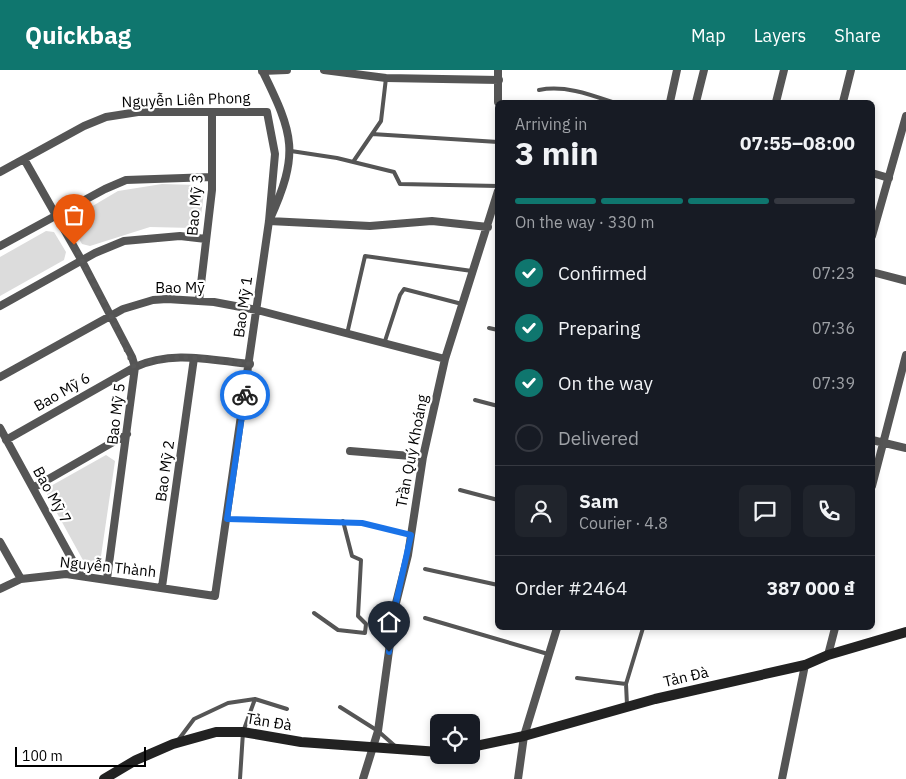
<!DOCTYPE html>
<html lang="en">
<head>
<meta charset="utf-8">
<style>
	body { margin:0; font-family:"IBM Plex Sans",sans-serif; background:#20242c; color:#f1f3f6; height:100vh; display:flex; flex-direction:column; font-size:19px; white-space:nowrap }
	* { box-sizing:border-box; margin:0 }
	p { font-size:16px; color:#9ea1a6 }
	.icon { flex:none; width:28px; height:28px; fill:none; stroke:currentColor; stroke-width:2; stroke-linecap:round; stroke-linejoin:round }
	.map { position:relative; flex:1; overflow:hidden }
	.details { position:absolute; left:495px; top:30px; width:380px; height:530px; display:flex; flex-direction:column; background:#171b24; border-radius:8px; box-shadow:0 2px 8px #0003 }
	.details>* { flex:none }
	.controls { position:absolute; left:430px; top:644px; display:grid; gap:10px }
	.controls a { display:grid; place-items:center; width:50px; height:50px; border-radius:8px; background:#171b24; box-shadow:0 2px 8px #0003; font-size:25px }
	.scale { position:absolute; left:15px; bottom:12px; width:131px; box-sizing:border-box; padding-left:5px; border:2px solid #000; border-top:0; font-size:14px; line-height:18px; white-space:nowrap; color:#000; -webkit-text-stroke:4px #fff; paint-order:stroke }
	.pin { position:absolute; display:grid; place-items:center; width:42px; height:42px; color:#fff; margin:-51px -21px; border-radius:50% 50% 50% 0; rotate:-45deg; box-shadow:0 0 5px #0007 }
	.pin .icon { rotate:45deg }
	.courier { position:absolute; display:grid; place-items:center; width:50px; height:50px; margin:-25px; border:4px solid #1a73e8; border-radius:50%; background:#fff; color:#222; box-shadow:0 1px 6px #0007 }
	.overview em { font-style:normal; font-weight:700 }
	.overview div { display:flex; flex-direction:column-reverse }
	.overview { display:flex; align-items:center; justify-content:space-between; height:85px; padding:0 20px }
	h1 { font-size:32px; font-weight:700; line-height:38px }
	.bar { display:grid; grid-template-columns:repeat(4,1fr); gap:8px 5px; align-content:center; height:60px; padding:0 20px }
	.bar i { height:6px; border-radius:4px; background:#363941 }
	.bar .selected { background:#0f766e }
	.bar p { grid-column:span 4 }
	.line { display:flex; align-items:center; gap:12px; padding:0 20px; border-top:1px solid #363941 }
	.line div { flex:1 }
	.round { display:grid; place-items:center; flex:none; width:52px; height:52px; border-radius:8px; background:#20242c }
	ol { padding:0 20px; list-style:none }
	li { display:flex; align-items:center; gap:15px; height:55px }
	li p { margin-inline-start:auto }
	li .icon { padding:5px; border-radius:50%; background:#0f766e; color:#fff; stroke-width:4 }
	li:last-child { color:#9ea1a6 }
	li i { width:28px; height:28px; border:2px solid #363941; border-radius:50% }
	header { display:flex; align-items:center; gap:30px; box-sizing:border-box; height:70px; padding:0 25px; background:#0f766e; color:#fff }
	header strong { font-size:24px }
	nav { display:flex; gap:28px; margin-inline-start:auto; font-size:18px }
	.map>svg:first-child { display:block }
</style>
</head>
<body>
<header>
<strong>Quickbag</strong>
<nav><a>Map</a><a>Layers</a><a>Share</a></nav>
</header>
<div class="map">
<svg width="906" height="709" viewBox="0 0 906 709">
	<rect width="100%" height="100%" fill="#fff"/>
	<!-- green -->
	<path fill="#dcdcdc" d="M 162,114 L 196,115 L 204,122 C 202,134 203,151 193,158 L 150,157 L 90,176 L 82,174 L 70,153 L 74,147 L 118,121 Z
		M 46,161 L 54,162 L 66,182 L 64,190 L 0,226 L 0,187 Z
		M 106,385 L 115,391 L 100,493 L 96,496 L 84,492 L 47,425 L 49,417 Z"/>
	<g fill="none" stroke-linecap="round" stroke-linejoin="round">
		<!-- service -->
		<path stroke="#555" stroke-width="4" d="M 539,20 C 564,15 589,24 612,32
			M 372,64 L 498,72
			M 291,81 L 337,88 L 394,102 L 400,114 L 498,116
			M 353,92 L 381,51 L 386,8
			M 489,258 L 498,260
			M 347,264 L 365,186 L 472,201
			M 384,274 L 400,225 L 404,219 L 462,234
			M 475,330 L 498,336
			M 460,420 L 498,430
			M 227,449 L 362,453 L 411,465
			M 425,499 L 498,515
			M 314,543 L 338,560 L 365,563 L 366,554 L 358,546 L 361,490 L 352,486 L 343,451
			M 425,548 L 548,584
			M 577,608 L 626,614
			M 627,635 L 626,614 L 643,558
			M 340,637 L 378,661 L 395,676
			M 179,669 L 194,649 L 228,633 L 255,629 L 287,639
			M 240,709 L 243,662 L 255,629"/>
		<!-- minor -->
		<path stroke="#555" stroke-width="8" d="M 262,0 C 294,65 300,83 269,151 L 370,156 L 432,151 L 488,157
			M 324,0 L 386,8 L 499,10
			M 498,0 L 498,32
			M 262,1 L 287,0
			M 670,32 L 677,0
			M 696,32 L 704,0
			M 776,32 L 784,0
			M 843,32 L 851,0
			M 24,89 L 82,191 L 132,287 L 135,297 L 107,509
			M 0,102 L 84,56 L 106,47 L 138,42 L 267,42 L 275,84 L 269,151 L 215,526 L 66,504 L 21,509 L 0,519
			M 872,103 L 889,108
			M 872,166 L 906,46
			M 0,176 L 105,119 L 126,110 L 212,107
			M 872,202 L 906,211
			M 199,231 L 212,120 L 212,42
			M 0,236 L 95,183 L 124,171 L 180,166 L 206,169
			M 0,307 L 123,239 L 153,230 L 167,229 L 214,232 L 257,240 L 445,289
			M 0,358 L 80,504
			M 6,370 L 135,297 C 172,280 210,290 250,294
			M 872,370 L 906,378
			M 350,381 L 423,387
			M 872,416 L 906,285
			M 33,418 L 127,364
			M 0,472 L 21,509
			M 162,517 L 194,288
			M 828,585 L 835,558
			M 363,709 L 378,661 L 395,537 L 408,485 L 423,387 L 445,289 L 498,121
			M 518,709 L 524,666 L 557,558
			M 782,709 L 805,595"/>
		<!-- secondary -->
		<path stroke="#222" stroke-width="10" d="M 471,677 L 524,666 L 655,629 L 805,595 L 828,585 L 906,562
			M 104,709 L 136,690 L 173,674 L 216,662 L 243,662 L 301,672 L 439,682"/>
	</g>
	<g fill="none" stroke-linecap="round" stroke-linejoin="round">
		<!-- done -->
		<path stroke="#595959" stroke-width="5" stroke-dasharray="0 9" d="M 74,175 L 111,246 L 134,297 C 172,280 210,290 250,294 L 245,325"/>
		<!-- route -->
		<path stroke="#1a73e8" stroke-width="6" d="M 245,325 L 227,449 L 362,453 L 411,465 L 395,537 L 389,582"/>
	</g>
	<g text-anchor="middle" stroke-width="4.5" stroke-linejoin="round" paint-order="stroke">
		<!-- street labels -->
		<g font-size="15" fill="#000" stroke="#fff">
			<text transform="translate(186 30) rotate(-2)" y="5">Nguyễn Liên Phong</text>
			<text transform="translate(195 135) rotate(-85)" y="5">Bao Mỹ 3</text>
			<text x="180" y="223">Bao Mỹ</text>
			<text transform="translate(243 237) rotate(-82)" y="5">Bao Mỹ 1</text>
			<text transform="translate(62 322) rotate(-30)" y="5">Bao Mỹ 6</text>
			<text transform="translate(116 344) rotate(-83)" y="5">Bao Mỹ 5</text>
			<text transform="translate(412 381) rotate(-79)" y="5">Trần Quý Khoáng</text>
			<text transform="translate(165 401) rotate(-82)" y="5">Bao Mỹ 2</text>
			<text transform="translate(52 425) rotate(61)" y="5">Bao Mỹ 7</text>
			<text transform="translate(108 497) rotate(6)" y="5">Nguyễn Thành</text>
			<text transform="translate(686 607) rotate(-13)" y="5">Tản Đà</text>
			<text transform="translate(269 652) rotate(9)" y="5">Tản Đà</text>
		</g>
	</g>
</svg>
<div class="controls">
<a><svg class="icon" aria-label="locate" viewBox="0 0 24 24"><circle cx="12" cy="12" r="6"/><path d="M12 2v4M12 18v4M2 12h4M18 12h4"/></svg></a>
</div>
<div class="scale">100 m</div>
<div class="pin" style="left:74px;top:175px;background:#ea580c"><svg class="icon" aria-label="bag" viewBox="0 0 24 24"><path d="M5 8h14l-1 12H6zM9 8a3 3 0 0 1 6 0"/></svg></div>
<div class="pin" style="left:389px;top:582px;background:#1f2937"><svg class="icon" aria-label="home" viewBox="0 0 24 24"><path d="M3 11l9-7 9 7M6 9v11h12V9"/></svg></div>
<div class="courier" style="left:245px;top:325px"><svg class="icon" aria-label="bike" viewBox="0 0 24 24"><circle cx="6" cy="16" r="4"/><circle cx="18" cy="16" r="4"/><path d="M6 16l4-8h5l3 8M10 8l3 8H6M13 5h3"/></svg></div>
<section class="details">
<div class="overview"><div><h1>3 min</h1><p>Arriving in</p></div><em>07:55–08:00</em></div>
<div class="bar"><i class="selected"></i><i class="selected"></i><i class="selected"></i><i></i><p>On the way · 330 m</p></div>
<ol>
<li><svg class="icon" aria-label="check" viewBox="0 0 24 24"><path d="M5 12l5 5 9-10"/></svg>Confirmed<p>07:23</p></li>
<li><svg class="icon" aria-label="check" viewBox="0 0 24 24"><path d="M5 12l5 5 9-10"/></svg>Preparing<p>07:36</p></li>
<li><svg class="icon" aria-label="check" viewBox="0 0 24 24"><path d="M5 12l5 5 9-10"/></svg>On the way<p>07:39</p></li>
<li><i></i>Delivered</li>
</ol>
<div class="line" style="height:90px"><a class="round"><svg class="icon" aria-label="person" viewBox="0 0 24 24"><circle cx="12" cy="8" r="4"/><path d="M4 21q1-7 8-7t8 7"/></svg></a><div><b>Sam</b><p>Courier · 4.8</p></div><a class="round"><svg class="icon" aria-label="chat" viewBox="0 0 24 24"><path d="M4 5h16v11H9l-5 4z"/></svg></a><a class="round"><svg class="icon" aria-label="phone" viewBox="0 0 24 24"><path d="M5 4h4l2 5-3 2q2 4 5 5l2-3 5 2v4C11 20 4 13 5 4z"/></svg></a></div>
<div class="line" style="height:65px"><div>Order #2464</div><b>387 000 ₫</b></div>
</section>
</div>
</body>
</html>
